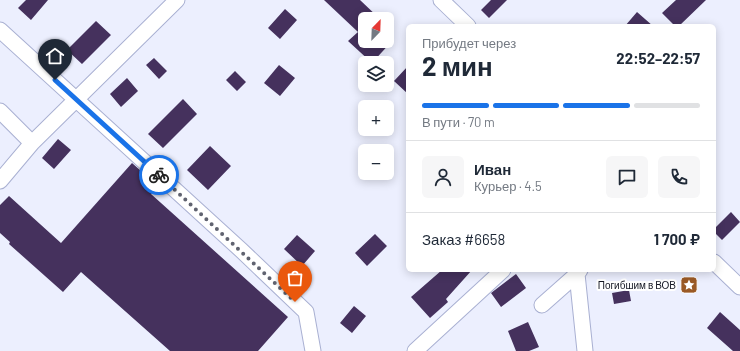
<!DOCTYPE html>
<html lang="ru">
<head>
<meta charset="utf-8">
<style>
	body { margin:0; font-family:Barlow,sans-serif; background:#f6f6f7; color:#1f2937; height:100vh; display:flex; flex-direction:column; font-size:15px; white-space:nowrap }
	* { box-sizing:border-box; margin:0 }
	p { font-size:13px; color:#747a83 }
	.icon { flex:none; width:22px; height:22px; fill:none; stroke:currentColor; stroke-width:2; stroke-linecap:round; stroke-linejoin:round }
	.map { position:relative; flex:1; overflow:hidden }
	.details { position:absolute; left:406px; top:24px; width:310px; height:248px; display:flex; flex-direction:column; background:#fff; border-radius:6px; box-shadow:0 2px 10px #0003 }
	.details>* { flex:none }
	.needle { width:26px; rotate:23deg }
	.tools { position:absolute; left:358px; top:12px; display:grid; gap:8px }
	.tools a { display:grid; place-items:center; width:36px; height:36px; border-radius:6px; background:#fff; box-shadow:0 2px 10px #0003; font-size:20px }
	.pin { position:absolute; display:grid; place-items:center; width:34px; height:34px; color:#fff; margin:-41px -17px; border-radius:50% 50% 50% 0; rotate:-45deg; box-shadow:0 0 4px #0007 }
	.pin .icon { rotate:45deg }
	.courier { position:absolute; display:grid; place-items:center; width:40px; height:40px; margin:-20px; border:3px solid #1a73e8; border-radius:50%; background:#fff; color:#222; box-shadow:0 1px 5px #0007 }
	.summary em { font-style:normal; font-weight:700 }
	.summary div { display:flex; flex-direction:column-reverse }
	.summary { display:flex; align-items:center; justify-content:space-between; height:68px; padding:0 16px }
	h1 { font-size:26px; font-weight:700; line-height:30px }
	.bar { display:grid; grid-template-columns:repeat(4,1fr); gap:6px 4px; align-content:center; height:48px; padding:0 16px }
	.bar i { height:5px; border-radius:3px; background:#e0e1e3 }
	.bar .selected { background:#1a73e8 }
	.bar p { grid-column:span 4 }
	.line { display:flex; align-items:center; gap:10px; padding:0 16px; border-top:1px solid #e0e1e3 }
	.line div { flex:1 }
	.round { display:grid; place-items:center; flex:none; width:42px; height:42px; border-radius:6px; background:#f6f6f7 }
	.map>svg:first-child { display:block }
</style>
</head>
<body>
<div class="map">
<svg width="740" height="351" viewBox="0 0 740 351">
	<rect width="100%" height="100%" fill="#eceffe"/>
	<!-- building -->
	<path fill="#45315d" d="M 26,0 L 48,0 L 31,20 L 18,8 Z
		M 324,0 L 360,0 L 380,19 L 365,19 L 365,41 L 392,41 L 372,63 L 348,41 L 358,32 Z
		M 491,0 L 507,0 L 489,18 L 481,10 Z
		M 676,0 L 706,0 L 679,26 L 675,26 L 662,13 Z
		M 285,9 L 297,20 L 280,39 L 268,28 Z
		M 637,12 L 653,26 L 625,26 Z
		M 96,21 L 111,35 L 82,64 L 67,50 Z
		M 154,58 L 167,71 L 159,79 L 146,65 Z
		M 279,65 L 295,78 L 280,96 L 264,83 Z
		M 408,66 L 408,94 L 394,81 Z
		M 235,71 L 246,82 L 237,91 L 226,80 Z
		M 127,78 L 138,91 L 121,107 L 110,94 Z
		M 183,99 L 197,114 L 163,148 L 148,134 Z
		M 58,139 L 71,150 L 54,169 L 42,158 Z
		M 210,146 L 231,166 L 208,190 L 187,170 Z
		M 132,163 L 158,186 L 151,194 L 288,317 L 258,351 L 170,351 L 81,272 L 63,292 L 9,244 L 10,242 L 0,233 L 0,205 L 9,196 L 61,243 Z
		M 731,212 L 740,222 L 722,240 L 714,232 L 714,229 Z
		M 375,234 L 387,246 L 367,266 L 355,253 Z
		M 297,235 L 315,251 L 302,266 L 284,249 Z
		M 442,270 L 472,270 L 446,299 L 448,302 L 430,318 L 411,297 Z
		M 516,274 L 526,288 L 501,307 L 491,293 Z
		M 629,290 L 631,301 L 614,304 L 612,293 Z
		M 354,306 L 366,316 L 352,333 L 340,323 Z
		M 720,312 L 740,330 L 740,351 L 733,351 L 707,328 Z
		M 528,322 L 539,347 L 529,351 L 516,351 L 508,331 Z"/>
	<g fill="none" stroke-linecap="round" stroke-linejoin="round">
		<!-- minor casing -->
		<g stroke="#a9b0d2" stroke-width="17">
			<path id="minor" d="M 441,0 L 468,26
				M 0,30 L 241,250 L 306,312 L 313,351
				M 0,111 L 32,143
				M 0,181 L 32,143 L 177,0
				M 714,262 L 740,287
				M 577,274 L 585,351
				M 542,305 L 577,274 L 580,270
				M 415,351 L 503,270"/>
		</g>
		<!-- minor -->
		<use href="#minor" stroke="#fff" stroke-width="15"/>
	</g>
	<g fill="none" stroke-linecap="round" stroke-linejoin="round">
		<!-- done -->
		<path stroke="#606370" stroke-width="4" stroke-dasharray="0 7.2" d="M 159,175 L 295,302"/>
		<!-- route -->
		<path stroke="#1a73e8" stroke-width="5" d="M 55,80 L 159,175"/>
	</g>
	<!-- icons -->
	<defs>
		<g id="sight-square" transform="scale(0.9)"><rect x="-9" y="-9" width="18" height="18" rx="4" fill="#9a5925" stroke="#fff"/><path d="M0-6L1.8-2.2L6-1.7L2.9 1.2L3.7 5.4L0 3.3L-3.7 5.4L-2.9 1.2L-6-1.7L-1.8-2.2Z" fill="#fff"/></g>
	</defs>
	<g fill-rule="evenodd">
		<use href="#sight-square" x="689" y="285"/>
	</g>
	<g text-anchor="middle" stroke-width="4" stroke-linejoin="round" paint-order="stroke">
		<!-- poi labels -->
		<g font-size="10" fill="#141723" stroke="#fff" text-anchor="end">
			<text x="676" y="289">Погибшим в ВОВ</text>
		</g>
	</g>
</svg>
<div class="tools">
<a><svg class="needle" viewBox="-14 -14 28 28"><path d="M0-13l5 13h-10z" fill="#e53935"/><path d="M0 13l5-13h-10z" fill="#747a83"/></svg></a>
<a><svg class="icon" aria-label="layers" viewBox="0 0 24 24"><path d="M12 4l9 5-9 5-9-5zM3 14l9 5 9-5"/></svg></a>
<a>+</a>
<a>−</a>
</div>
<div class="pin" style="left:295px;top:302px;background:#ea580c"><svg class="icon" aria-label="bag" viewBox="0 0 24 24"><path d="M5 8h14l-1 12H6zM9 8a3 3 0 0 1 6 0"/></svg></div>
<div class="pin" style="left:55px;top:80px;background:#1f2937"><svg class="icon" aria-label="home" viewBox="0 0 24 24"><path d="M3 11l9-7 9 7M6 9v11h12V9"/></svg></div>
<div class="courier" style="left:159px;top:175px"><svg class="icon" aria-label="bike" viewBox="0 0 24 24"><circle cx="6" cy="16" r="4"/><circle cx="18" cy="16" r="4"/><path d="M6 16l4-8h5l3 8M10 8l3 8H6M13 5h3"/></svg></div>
<section class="details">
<div class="summary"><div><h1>2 мин</h1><p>Прибудет через</p></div><em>22:52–22:57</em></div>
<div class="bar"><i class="selected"></i><i class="selected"></i><i class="selected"></i><i></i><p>В пути · 70 m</p></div>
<div class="line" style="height:72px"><a class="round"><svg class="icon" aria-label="person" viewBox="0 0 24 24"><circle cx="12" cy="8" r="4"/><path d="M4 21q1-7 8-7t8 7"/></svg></a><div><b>Иван</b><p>Курьер · 4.5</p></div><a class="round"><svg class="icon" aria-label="chat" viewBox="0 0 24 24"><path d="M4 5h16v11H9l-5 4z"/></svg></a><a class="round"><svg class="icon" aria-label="phone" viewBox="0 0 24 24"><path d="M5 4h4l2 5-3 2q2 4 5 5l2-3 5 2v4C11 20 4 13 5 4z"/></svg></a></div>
<div class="line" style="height:52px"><div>Заказ #6658</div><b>1 700 ₽</b></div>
</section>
</div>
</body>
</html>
